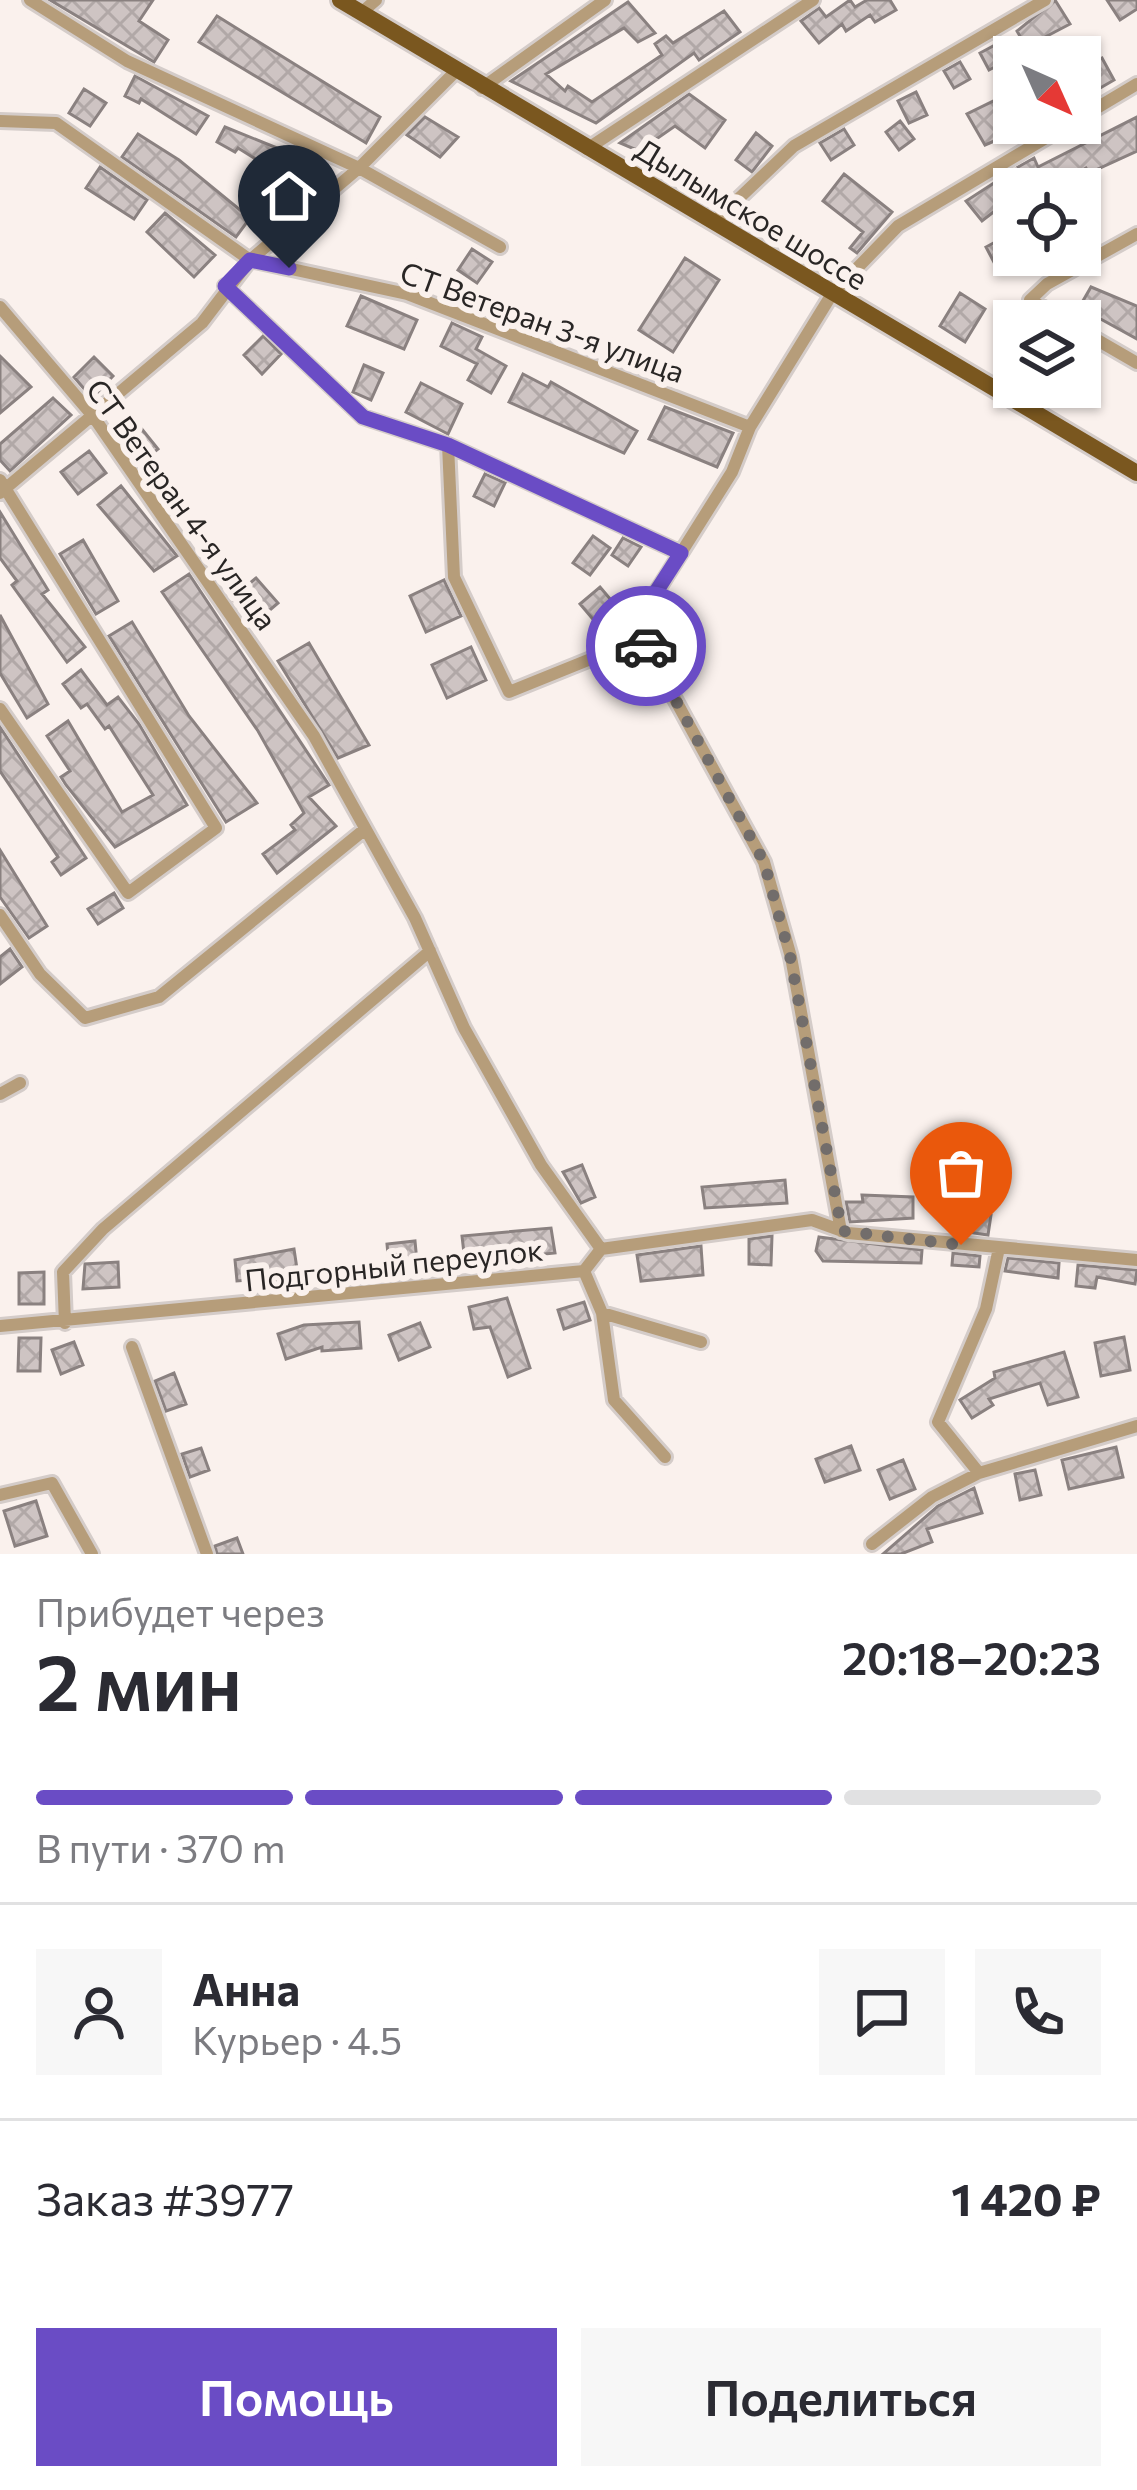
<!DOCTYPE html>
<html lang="ru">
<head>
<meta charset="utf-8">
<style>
	body { margin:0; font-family:Commissioner,sans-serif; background:#f7f7f7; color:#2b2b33; height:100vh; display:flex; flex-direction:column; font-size:45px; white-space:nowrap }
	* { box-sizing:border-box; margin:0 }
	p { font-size:39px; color:#7c7c81 }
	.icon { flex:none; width:66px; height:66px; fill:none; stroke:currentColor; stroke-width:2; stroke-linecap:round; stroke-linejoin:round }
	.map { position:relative; height:1554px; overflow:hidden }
	.sheet { display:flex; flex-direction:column; background:#fff; flex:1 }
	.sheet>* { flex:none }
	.needle { width:78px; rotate:135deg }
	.buttons { position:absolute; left:993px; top:36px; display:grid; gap:24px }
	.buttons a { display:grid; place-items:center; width:108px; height:108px; border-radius:0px; background:#fff; box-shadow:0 3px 9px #0004; font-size:60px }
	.pin { position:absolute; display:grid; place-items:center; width:102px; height:102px; color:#fff; margin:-123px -51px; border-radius:50% 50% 50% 0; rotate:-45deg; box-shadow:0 0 12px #0007 }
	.pin .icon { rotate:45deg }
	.courier { position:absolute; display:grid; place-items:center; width:120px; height:120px; margin:-60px; border:9px solid #6a4cc5; border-radius:50%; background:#fff; color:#222; box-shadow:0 3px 15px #0007 }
	.summary em { font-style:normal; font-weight:600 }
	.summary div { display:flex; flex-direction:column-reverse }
	.summary { display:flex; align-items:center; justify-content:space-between; height:204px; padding:0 36px }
	h1 { font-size:78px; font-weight:600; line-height:90px }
	.bar { display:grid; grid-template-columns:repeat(4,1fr); gap:18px 12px; align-content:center; height:144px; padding:0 36px }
	.bar i { height:15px; border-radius:9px; background:#e1e1e2 }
	.bar .active { background:#6a4cc5 }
	.bar p { grid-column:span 4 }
	.line { display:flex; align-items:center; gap:30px; padding:0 36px; border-top:3px solid #e1e1e2 }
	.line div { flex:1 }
	.round { display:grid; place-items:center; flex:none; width:126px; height:126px; border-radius:0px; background:#f7f7f7 }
	.cta { display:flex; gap:24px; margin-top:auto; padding:24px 36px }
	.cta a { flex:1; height:138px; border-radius:0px; background:#6a4cc5; color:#fff; font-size:48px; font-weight:600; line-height:138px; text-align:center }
	.cta a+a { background:#f7f7f7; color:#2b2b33 }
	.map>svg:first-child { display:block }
</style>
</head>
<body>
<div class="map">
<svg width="1137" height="1554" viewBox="0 0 1137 1554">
	<defs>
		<pattern id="building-cross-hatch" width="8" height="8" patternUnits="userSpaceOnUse" patternTransform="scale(3)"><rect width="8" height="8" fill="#cec4c3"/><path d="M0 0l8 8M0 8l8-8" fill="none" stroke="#b1a8a7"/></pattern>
	</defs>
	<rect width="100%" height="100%" fill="#faf1ed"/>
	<!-- building -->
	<path fill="url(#building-cross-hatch)" stroke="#8a8180" stroke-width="3" d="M 50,0 L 153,0 L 139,21 L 168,40 L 154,62 Z
		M 850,0 L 855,7 L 867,0 L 890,0 L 896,10 L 875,22 L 870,15 L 846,31 L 842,24 L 819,43 L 801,21 L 819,8 L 826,17 Z
		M 1055,0 L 1070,24 L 1026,47 L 1017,31 Z
		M 1107,0 L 1137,0 L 1137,9 L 1120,20 Z
		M 628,2 L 655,33 L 638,42 L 624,28 L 546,74 L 565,91 L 568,86 L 592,102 L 662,55 L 655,44 L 666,36 L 673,43 L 724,11 L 740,32 L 699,60 L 694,53 L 596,123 L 511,81 Z
		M 217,16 L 380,117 L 366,143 L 199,42 Z
		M 995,45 L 1004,62 L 989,70 L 980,53 Z
		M 1102,58 L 1114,80 L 1095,91 L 1082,69 Z
		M 960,62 L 970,79 L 954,88 L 944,71 Z
		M 135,76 L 208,116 L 196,134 L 141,99 L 139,103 L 125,96 Z
		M 84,89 L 106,103 L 90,126 L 69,113 Z
		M 1014,91 L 1014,123 L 1036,123 L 985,145 L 967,114 Z
		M 916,92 L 927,115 L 909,123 L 898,101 Z
		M 689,94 L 725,120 L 705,148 L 675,126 L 639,151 L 620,143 Z
		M 425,117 L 458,137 L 440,157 L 407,135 Z
		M 1137,117 L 1137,151 L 1089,173 L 1086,168 L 1059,184 L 1054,176 L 1029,188 L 1018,167 L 1034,158 L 1038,167 Z
		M 900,121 L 914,139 L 899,150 L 886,132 Z
		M 225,127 L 292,154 L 287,162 L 313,182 L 296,203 L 280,190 L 288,179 L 238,148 L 235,152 L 217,142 Z
		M 844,129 L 854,145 L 831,160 L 820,143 Z
		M 756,133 L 772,146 L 752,172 L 736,160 Z
		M 138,134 L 179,160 L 250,218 L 236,237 L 122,157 Z
		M 100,167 L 147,200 L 134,219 L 86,188 Z
		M 1014,170 L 1014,255 L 1020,260 L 999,272 L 986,247 L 1012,233 L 996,210 L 982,221 L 966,201 Z
		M 844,174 L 892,212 L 857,253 L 850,248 L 863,232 L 823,201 Z
		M 165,213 L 215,255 L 194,277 L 147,232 Z
		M 472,249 L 492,262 L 477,283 L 458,270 Z
		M 685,258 L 719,280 L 673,352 L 639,330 Z
		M 1091,287 L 1137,306 L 1137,339 L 1097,317 L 1094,323 L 1076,313 Z
		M 960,293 L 985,309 L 965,342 L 940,326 Z
		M 361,296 L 417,320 L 404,349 L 347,326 Z
		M 452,323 L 482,337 L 476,349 L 506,366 L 491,393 L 468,380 L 477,364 L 441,346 Z
		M 263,336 L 281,354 L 262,374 L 244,355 Z
		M 0,356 L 31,387 L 0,413 Z
		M 94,357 L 113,376 L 92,398 L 74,377 Z
		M 364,365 L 383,373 L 371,400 L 353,392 Z
		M 523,374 L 548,387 L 551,382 L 637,431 L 624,453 L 509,402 Z
		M 421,383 L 462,404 L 448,434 L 406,412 Z
		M 53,398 L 71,415 L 10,471 L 0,460 L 0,444 Z
		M 665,407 L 733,433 L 717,467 L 649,439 Z
		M 141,428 L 158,449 L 139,464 L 124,442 Z
		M 89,451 L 106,473 L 78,494 L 61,472 Z
		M 485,474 L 505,483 L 494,506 L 474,496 Z
		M 121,486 L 177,556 L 154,571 L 98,505 Z
		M 0,512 L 48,590 L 42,594 L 85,647 L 67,662 L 12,585 L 17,581 L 0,558 Z
		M 593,536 L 610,548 L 590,575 L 573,563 Z
		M 623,538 L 641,547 L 628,566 L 612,555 Z
		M 83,540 L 118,601 L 96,614 L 60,554 Z
		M 189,574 L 329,785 L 309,797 L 336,826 L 277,873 L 263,854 L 295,830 L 291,825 L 304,813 L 258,731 L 162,592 Z
		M 256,578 L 278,603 L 251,626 L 232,598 Z
		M 444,580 L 461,616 L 426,632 L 410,596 Z
		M 600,587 L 622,613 L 602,630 L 580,604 Z
		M 0,615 L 48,704 L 27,718 L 0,673 Z
		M 132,622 L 189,716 L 257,803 L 226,822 L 109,636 Z
		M 309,643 L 369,745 L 338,758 L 278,661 Z
		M 471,647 L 486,680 L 447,698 L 432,665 Z
		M 81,670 L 107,705 L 118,697 L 139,724 L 187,805 L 115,847 L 66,785 L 61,777 L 70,771 L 47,736 L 68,721 L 122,812 L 153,795 L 109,726 L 105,729 L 87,704 L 81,708 L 63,684 Z
		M 0,727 L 86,858 L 61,875 L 52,862 L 58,857 L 0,771 Z
		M 0,850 L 47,926 L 29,938 L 0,897 Z
		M 114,893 L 123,908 L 98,924 L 88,909 Z
		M 10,949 L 22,967 L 0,984 L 0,957 Z
		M 582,1165 L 595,1197 L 581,1203 L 563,1172 Z
		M 785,1180 L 787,1203 L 705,1208 L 702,1187 Z
		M 862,1195 L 913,1197 L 913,1218 L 850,1222 L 846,1202 L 863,1202 Z
		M 970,1212 L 991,1215 L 988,1235 L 967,1232 Z
		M 551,1228 L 555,1253 L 465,1262 L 462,1236 Z
		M 772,1236 L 771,1265 L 749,1264 L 749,1239 Z
		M 819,1237 L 922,1250 L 921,1263 L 823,1261 L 816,1251 Z
		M 415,1241 L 418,1273 L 390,1276 L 387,1244 Z
		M 701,1246 L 703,1275 L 641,1281 L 637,1255 Z
		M 294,1249 L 299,1282 L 276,1286 L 275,1278 L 237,1281 L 235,1260 Z
		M 953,1253 L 980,1256 L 979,1267 L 952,1265 Z
		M 1008,1258 L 1059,1263 L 1058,1278 L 1005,1271 Z
		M 118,1262 L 119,1287 L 83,1289 L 85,1264 Z
		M 1078,1265 L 1137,1270 L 1135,1284 L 1097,1277 L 1095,1288 L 1076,1286 Z
		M 44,1272 L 44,1304 L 19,1304 L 19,1273 Z
		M 507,1298 L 530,1368 L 508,1377 L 490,1327 L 474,1329 L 469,1307 Z
		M 584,1302 L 590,1320 L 564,1329 L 558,1310 Z
		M 359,1322 L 361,1348 L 322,1351 L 322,1347 L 286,1359 L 278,1334 L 304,1325 Z
		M 420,1323 L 430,1347 L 399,1360 L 389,1335 Z
		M 1124,1337 L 1130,1370 L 1101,1376 L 1095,1343 Z
		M 19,1338 L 41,1338 L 40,1371 L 18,1371 Z
		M 74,1342 L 83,1365 L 61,1374 L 52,1350 Z
		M 1064,1352 L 1078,1397 L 1048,1405 L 1040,1383 L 989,1399 L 993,1405 L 972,1418 L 960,1400 L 995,1378 L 994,1372 Z
		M 174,1373 L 186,1404 L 166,1411 L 155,1381 Z
		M 851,1446 L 860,1470 L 825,1482 L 816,1459 Z
		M 1116,1447 L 1123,1477 L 1069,1489 L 1062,1460 Z
		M 201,1448 L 209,1470 L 190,1477 L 182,1454 Z
		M 903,1460 L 915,1489 L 890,1499 L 878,1470 Z
		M 1035,1470 L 1041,1495 L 1020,1500 L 1015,1474 Z
		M 974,1488 L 982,1513 L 927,1529 L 932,1542 L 901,1554 L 883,1554 L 938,1506 Z
		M 36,1501 L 47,1536 L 15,1546 L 4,1511 Z
		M 237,1538 L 243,1554 L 217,1554 L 215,1546 Z"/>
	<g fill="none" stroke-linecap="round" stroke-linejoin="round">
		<!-- minor casing -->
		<g stroke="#d4ccc9" stroke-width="18">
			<path id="minor" d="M 30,0 L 127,61 L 359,168 L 500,247
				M 361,13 L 376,0
				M 482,88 L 605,0
				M 1080,118 L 1137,84
				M 0,121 L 56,123 L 250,260 L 407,294 L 750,427
				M 587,149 L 813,0
				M 713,223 L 794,146 L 1045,0
				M 225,286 L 363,417 L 448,445 L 681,553
				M 0,307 L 93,416 L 314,736 L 415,918 L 464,1028 L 541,1165 L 601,1249
				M 1066,321 L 1030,300 L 1047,284 L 1137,234
				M 1080,330 L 1137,363
				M 448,445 L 454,577 L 509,692 L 608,652 L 635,626
				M 0,480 L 216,828 L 128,893 L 0,709
				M 0,493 L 202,323 L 250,260 L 359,168 L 455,72
				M 0,915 L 40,974 L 85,1018 L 159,997 L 364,830
				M 0,1094 L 20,1083
				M 841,1231 L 791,957 L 764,862 L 635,626 L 732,472 L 750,427 L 832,294 L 898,226 L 1071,123
				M 584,1271 L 602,1313 L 614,1400 L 665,1457
				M 602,1313 L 701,1342
				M 65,1323 L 63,1272 L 103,1229 L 430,951
				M 0,1326 L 584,1271 L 601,1249 L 812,1220 L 848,1233 L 1137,1260
				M 132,1347 L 207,1554
				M 979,1473 L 938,1422 L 986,1309 L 999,1248
				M 0,1495 L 52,1483 L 92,1554
				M 872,1544 L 932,1497 L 979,1473 L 1137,1426"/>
		</g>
		<!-- major casing -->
		<g stroke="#d4ccc9" stroke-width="22">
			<path id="major" d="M 340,0 L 1137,473"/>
		</g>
		<!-- minor -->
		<use href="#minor" stroke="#b69d7a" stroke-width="12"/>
		<!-- major -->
		<use href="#major" stroke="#7a571f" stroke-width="16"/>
	</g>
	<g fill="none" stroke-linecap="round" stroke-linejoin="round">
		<!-- done -->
		<path stroke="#726d6b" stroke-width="12" stroke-dasharray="0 21.6" d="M 646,646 L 764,862 L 790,956 L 842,1231 L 961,1245"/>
		<!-- route -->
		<path stroke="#6a4cc5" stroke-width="15" d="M 289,268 L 250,260 L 225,286 L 363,417 L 448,445 L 681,553 L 634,626 L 646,646"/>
	</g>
	<g text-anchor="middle" stroke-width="12" stroke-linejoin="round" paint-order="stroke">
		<!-- street labels -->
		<g font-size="30" fill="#292625" stroke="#faf1ed">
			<text transform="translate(751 215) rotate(31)" y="10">Дылымское шоссе</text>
			<text transform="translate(542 323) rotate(20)" y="10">СТ Ветеран 3-я улица</text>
			<text transform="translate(181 505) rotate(54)" y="10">СТ Ветеран 4-я улица</text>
			<text transform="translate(394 1266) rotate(-6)" y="10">Подгорный переулок</text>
		</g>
	</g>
</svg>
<div class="buttons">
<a><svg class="needle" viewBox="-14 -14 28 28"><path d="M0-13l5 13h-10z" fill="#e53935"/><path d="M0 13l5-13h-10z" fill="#7c7c81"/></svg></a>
<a><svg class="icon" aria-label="locate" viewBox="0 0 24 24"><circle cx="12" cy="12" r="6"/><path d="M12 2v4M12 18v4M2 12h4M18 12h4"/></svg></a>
<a><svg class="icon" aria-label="layers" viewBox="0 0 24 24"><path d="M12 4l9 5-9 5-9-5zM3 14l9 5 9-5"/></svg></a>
</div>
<div class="pin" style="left:961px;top:1245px;background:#ea580c"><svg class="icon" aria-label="bag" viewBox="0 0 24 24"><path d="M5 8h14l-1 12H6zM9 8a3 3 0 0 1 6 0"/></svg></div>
<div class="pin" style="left:289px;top:268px;background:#1f2937"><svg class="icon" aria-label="home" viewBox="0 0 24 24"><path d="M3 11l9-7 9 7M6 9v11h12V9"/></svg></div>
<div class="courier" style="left:646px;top:646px"><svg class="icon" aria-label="car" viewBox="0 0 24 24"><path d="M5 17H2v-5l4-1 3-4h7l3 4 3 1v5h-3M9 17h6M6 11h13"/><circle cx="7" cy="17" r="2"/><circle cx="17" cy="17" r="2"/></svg></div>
</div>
<section class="sheet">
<div class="summary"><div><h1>2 мин</h1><p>Прибудет через</p></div><em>20:18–20:23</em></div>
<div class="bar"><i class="active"></i><i class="active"></i><i class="active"></i><i></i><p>В пути · 370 m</p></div>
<div class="line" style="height:216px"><a class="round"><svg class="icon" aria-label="person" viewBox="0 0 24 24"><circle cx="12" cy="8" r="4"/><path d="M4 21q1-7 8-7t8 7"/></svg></a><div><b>Анна</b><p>Курьер · 4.5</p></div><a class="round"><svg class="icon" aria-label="chat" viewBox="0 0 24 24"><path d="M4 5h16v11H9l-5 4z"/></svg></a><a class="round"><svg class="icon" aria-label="phone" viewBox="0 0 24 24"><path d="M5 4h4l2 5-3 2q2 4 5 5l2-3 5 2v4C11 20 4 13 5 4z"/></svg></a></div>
<div class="line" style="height:156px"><div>Заказ #3977</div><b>1 420 ₽</b></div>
<div class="cta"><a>Помощь</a><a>Поделиться</a></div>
</section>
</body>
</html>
